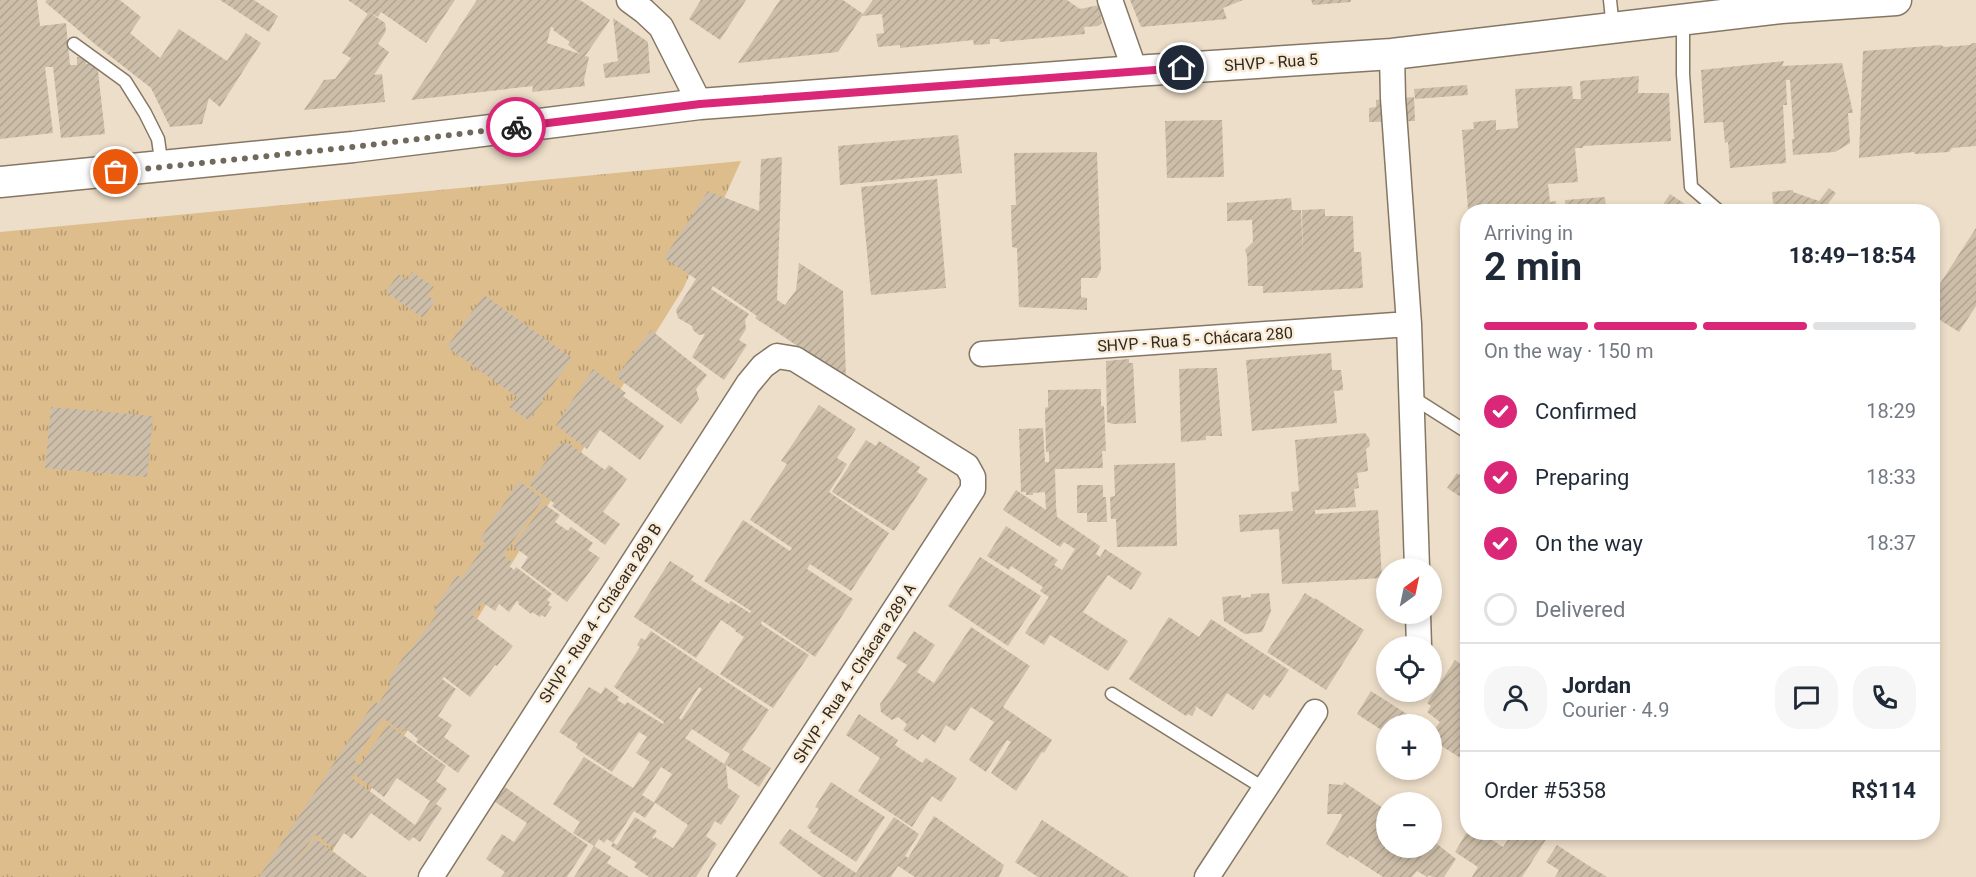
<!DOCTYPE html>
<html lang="en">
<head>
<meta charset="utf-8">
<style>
	body { margin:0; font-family:Roboto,sans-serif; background:#f6f6f7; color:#1f2937; height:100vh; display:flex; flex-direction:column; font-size:22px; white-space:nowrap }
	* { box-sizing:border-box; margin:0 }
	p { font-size:20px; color:#747a83 }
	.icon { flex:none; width:33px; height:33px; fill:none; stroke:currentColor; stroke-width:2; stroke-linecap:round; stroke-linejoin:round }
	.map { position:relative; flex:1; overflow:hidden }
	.side { position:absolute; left:1460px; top:204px; width:480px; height:636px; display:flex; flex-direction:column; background:#fff; border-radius:24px; box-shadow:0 3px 9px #0003 }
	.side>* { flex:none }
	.needle { width:39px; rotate:33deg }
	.tools { position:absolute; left:1376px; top:558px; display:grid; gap:12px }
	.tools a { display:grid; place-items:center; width:66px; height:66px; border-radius:50%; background:#fff; box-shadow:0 3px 9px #0003; font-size:30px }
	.pin { position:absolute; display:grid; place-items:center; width:51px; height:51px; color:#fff; margin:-26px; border:3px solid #fff; border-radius:50%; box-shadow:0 2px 6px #0007 }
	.courier { position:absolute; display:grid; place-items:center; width:60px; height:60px; margin:-30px; border:4px solid #db2777; border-radius:50%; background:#fff; color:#222; box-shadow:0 2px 8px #0007 }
	.headline em { font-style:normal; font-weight:700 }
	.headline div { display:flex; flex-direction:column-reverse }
	.headline { display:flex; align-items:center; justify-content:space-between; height:102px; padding:0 24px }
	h1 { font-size:39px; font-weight:700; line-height:45px }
	.bar { display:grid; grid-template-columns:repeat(4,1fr); gap:9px 6px; align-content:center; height:72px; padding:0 24px }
	.bar i { height:8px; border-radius:4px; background:#e0e1e3 }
	.bar .active { background:#db2777 }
	.bar p { grid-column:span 4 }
	.line { display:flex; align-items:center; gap:15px; padding:0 24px; border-top:2px solid #e0e1e3 }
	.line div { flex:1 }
	.round { display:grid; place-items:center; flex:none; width:63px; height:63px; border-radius:24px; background:#f6f6f7 }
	ol { padding:0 24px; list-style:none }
	li { display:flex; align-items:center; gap:18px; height:66px }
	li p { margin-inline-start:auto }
	li .icon { padding:6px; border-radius:50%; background:#db2777; color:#fff; stroke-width:4 }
	li:last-child { color:#747a83 }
	li i { width:33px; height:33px; border:3px solid #e0e1e3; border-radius:50% }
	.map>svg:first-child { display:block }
</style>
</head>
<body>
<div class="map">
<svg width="1976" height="877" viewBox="0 0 1976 877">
	<defs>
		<pattern id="grass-tufts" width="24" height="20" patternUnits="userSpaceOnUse" patternTransform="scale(1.5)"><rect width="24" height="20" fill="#debd8c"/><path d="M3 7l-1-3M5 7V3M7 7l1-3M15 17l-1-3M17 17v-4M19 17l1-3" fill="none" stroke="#b49a72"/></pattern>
		<pattern id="building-hatch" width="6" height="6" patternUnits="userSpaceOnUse" patternTransform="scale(1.5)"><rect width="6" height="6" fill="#cdbea9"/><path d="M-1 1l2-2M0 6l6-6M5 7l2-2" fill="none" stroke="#b0a391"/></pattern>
	</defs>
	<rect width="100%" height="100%" fill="#eddec9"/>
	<!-- grass -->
	<path fill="url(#grass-tufts)" d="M 741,161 L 683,289 L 316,877 L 0,877 L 0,232 Z"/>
	<!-- building -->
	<path fill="url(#building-hatch)" fill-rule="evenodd" d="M 0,0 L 37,0 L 40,26 L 66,23 L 70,65 L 77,65 L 77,57 L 86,57 L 86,64 L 97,62 L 105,134 L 61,138 L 53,67 L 45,67 L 53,133 L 0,139 Z
		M 47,0 L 120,0 L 141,17 L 130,33 L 160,58 L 179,29 L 227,61 L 246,33 L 261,43 L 220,107 L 209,98 L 202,124 L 170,127 L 151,88 L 96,45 L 45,2 Z
		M 220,0 L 254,0 L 278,16 L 269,32 Z
		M 348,0 L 455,0 L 426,43 L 381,12 L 378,17 L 369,12 L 368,14 Z
		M 477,0 L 580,0 L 610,20 L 585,56 L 589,57 L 584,80 L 585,86 L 532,92 L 533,86 L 411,100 ZM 551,27 L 554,28 L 553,30 L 570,42 L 568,45 L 580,54 L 547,43 Z
		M 701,0 L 746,0 L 720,40 L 689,19 Z
		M 780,0 L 843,0 L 863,14 L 873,0 L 1067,0 L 1080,9 L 1099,5 L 1102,23 L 1098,26 L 1084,27 L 1085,34 L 1000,42 L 999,39 L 990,39 L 990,44 L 974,45 L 973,40 L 900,48 L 900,45 L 878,47 L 876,34 L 884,33 L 882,14 L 862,16 L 838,52 L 738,63 Z
		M 1130,0 L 1243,0 L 1223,8 L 1227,19 L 1141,27 Z
		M 1311,0 L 1351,0 L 1351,2 L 1313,5 Z
		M 369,12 L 385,23 L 386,31 L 378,44 L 389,52 L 374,75 L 382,74 L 385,102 L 304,110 L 324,80 L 335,79 L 351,58 L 342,53 Z
		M 613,18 L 648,42 L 650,73 L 605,78 L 603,64 L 618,61 Z
		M 1973,43 L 1976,43 L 1976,146 L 1952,148 L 1949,152 L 1915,154 L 1914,152 L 1859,158 L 1863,51 L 1941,45 L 1944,47 L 1970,45 Z
		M 1784,61 L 1782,66 L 1842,63 L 1853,113 L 1848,113 L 1850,143 L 1835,152 L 1793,155 L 1792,139 L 1794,139 L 1790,80 L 1786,80 L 1787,105 L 1783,105 L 1786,163 L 1730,168 L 1728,142 L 1725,143 L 1723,122 L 1704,123 L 1701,70 Z
		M 1639,76 L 1638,93 L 1669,93 L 1671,141 L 1583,146 L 1583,148 L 1575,148 L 1578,182 L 1548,184 L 1550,202 L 1556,201 L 1557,212 L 1483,212 L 1483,208 L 1468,209 L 1462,130 L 1474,129 L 1473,122 L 1496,120 L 1496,130 L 1518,128 L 1515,89 L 1572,86 L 1573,99 L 1581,99 L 1580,81 Z
		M 1467,85 L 1468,95 L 1415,99 L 1414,89 Z
		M 1414,97 L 1415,121 L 1369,122 L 1369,108 L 1376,107 L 1376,100 Z
		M 1222,120 L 1224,177 L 1167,178 L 1165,121 Z
		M 958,135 L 962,173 L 840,185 L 838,146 Z
		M 1097,152 L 1101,270 L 1097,278 L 1081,278 L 1081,297 L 1087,298 L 1087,310 L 1019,307 L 1017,248 L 1012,247 L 1011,205 L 1016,205 L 1014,153 Z
		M 782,157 L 777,300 L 785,305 L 796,290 L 799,263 L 843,291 L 846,378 L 755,318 L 757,316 L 713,286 L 711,289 L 749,314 L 745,320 L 746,329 L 739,340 L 747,345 L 724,380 L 692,357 L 705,334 L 699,335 L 693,330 L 692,326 L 678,318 L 676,310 L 696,279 L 664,258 L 708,191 L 759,211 L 761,159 Z
		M 937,179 L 946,288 L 871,295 L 861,187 Z
		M 1829,188 L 1836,193 L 1822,212 L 1774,212 L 1772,192 L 1793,190 L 1793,192 L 1819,201 Z
		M 1670,194 L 1697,212 L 1658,212 Z
		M 1605,197 L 1606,212 L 1565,212 L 1565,200 Z
		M 1291,198 L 1292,210 L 1301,210 L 1303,260 L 1302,210 L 1325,209 L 1325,216 L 1353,216 L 1354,252 L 1361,252 L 1363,288 L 1263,293 L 1263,286 L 1248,286 L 1247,256 L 1245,250 L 1253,242 L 1252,220 L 1227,221 L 1227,203 Z
		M 1976,228 L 1976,306 L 1959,332 L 1932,315 L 1932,296 Z
		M 412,272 L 434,287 L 427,295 L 435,301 L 423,318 L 386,292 L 398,274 L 407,280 Z
		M 484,295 L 572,358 L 541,401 L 543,402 L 528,420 L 509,407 L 517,397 L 447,347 Z
		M 651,330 L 707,375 L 696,389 L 699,399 L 681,424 L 616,377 Z
		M 1331,353 L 1332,370 L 1341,370 L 1343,387 L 1343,390 L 1334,391 L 1337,423 L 1252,431 L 1246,360 Z
		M 1129,359 L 1129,363 L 1133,363 L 1136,423 L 1113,424 L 1107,422 L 1106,361 Z
		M 1203,368 L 1217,368 L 1222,436 L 1206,436 L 1206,440 L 1181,442 L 1179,369 Z
		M 593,369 L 626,393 L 623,396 L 664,426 L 640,460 L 600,430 L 587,449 L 556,425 Z
		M 1101,389 L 1101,406 L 1104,406 L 1106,451 L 1102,451 L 1103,468 L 1055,469 L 1056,506 L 1057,517 L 1100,546 L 1096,554 L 1100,557 L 1105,549 L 1142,573 L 1131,590 L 1108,575 L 1083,612 L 1128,641 L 1108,671 L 1050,635 L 1044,645 L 1025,633 L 1049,597 L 1040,591 L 1043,587 L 1011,566 L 1009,570 L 987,556 L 1006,526 L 1058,560 L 1054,565 L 1062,570 L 1075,549 L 1064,542 L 1060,547 L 1003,510 L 1016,490 L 1046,510 L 1045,492 L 1033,493 L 1033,495 L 1026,495 L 1026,492 L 1021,492 L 1019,429 L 1043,428 L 1045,462 L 1049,462 L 1049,452 L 1046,452 L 1045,408 L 1048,407 L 1048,390 Z
		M 819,405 L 856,429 L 837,458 L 847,464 L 829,492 L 889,533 L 851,591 L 810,564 L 807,569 L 853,599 L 815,657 L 762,621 L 761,624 L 809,655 L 773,708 L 720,674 L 744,637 L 735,631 L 736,630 L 721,620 L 696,658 L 634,617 L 670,561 L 694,576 L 691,580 L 729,604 L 731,601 L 750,613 L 751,611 L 704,581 L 743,520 L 790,551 L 792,548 L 750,520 L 787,464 L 781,461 Z
		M 51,407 L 153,416 L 147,477 L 45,468 Z
		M 1365,433 L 1369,438 L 1370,446 L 1366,449 L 1368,471 L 1357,473 L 1359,488 L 1354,489 L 1356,507 L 1315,510 L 1315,514 L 1378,510 L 1382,578 L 1282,584 L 1279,529 L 1240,532 L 1239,515 L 1293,511 L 1291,492 L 1299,491 L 1295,440 Z
		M 866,440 L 876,446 L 879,441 L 920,467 L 917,472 L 928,479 L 894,531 L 832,492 Z
		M 567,442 L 605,470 L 609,465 L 627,479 L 603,512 L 620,524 L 605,545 L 552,506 L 554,503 L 529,485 L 556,447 Z
		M 1467,454 L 1467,501 L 1447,488 L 1457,473 L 1459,475 L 1466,464 L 1462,461 Z
		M 1175,463 L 1177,546 L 1117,547 L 1116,519 L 1111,519 L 1110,497 L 1115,496 L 1114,465 Z
		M 519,481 L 543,499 L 503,555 L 512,562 L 509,566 L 514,570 L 516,567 L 552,594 L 547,600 L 550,602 L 548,605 L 552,607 L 545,617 L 541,615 L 540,617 L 532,612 L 531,614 L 518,604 L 519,602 L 517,601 L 509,612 L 499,604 L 495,611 L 482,602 L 472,615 L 513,646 L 497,666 L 495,665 L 470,697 L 444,677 L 442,679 L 456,689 L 438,716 L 452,725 L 444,737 L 470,756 L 458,773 L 416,742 L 418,739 L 405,728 L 402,732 L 383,718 L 354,760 L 360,765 L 388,724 L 446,766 L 436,781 L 447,789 L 436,804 L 442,808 L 420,842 L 413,837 L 409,841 L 371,813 L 352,839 L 344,833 L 333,848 L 315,834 L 287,875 L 315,838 L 367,877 L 259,877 L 375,701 L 378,704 L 391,684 L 388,681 L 407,651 L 409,652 L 437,614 L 434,610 L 457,575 L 462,578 L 486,543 L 480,539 ZM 354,774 L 384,797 L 397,778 L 430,801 L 415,825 L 352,778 Z
		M 1077,485 L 1103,485 L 1103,497 L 1106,497 L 1107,522 L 1087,522 L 1087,513 L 1077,513 Z
		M 544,504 L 560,515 L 555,522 L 568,531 L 571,527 L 593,543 L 588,550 L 600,558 L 567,602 L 521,568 L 528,557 L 513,546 Z
		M 980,557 L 1041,596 L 1008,646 L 948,606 Z
		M 1269,593 L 1271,611 L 1262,632 L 1245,634 L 1224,621 L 1222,597 L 1241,595 L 1241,598 L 1251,597 L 1251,594 Z
		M 1305,593 L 1314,599 L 1315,598 L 1364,630 L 1326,690 L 1267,652 Z
		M 1169,617 L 1199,637 L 1211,619 L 1289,670 L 1270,698 L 1264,694 L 1253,710 L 1227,693 L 1212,717 L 1195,706 L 1196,709 L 1192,716 L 1188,714 L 1186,716 L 1129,679 Z
		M 971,627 L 1030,666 L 1003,707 L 1052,740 L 1044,753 L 1042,752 L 1016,791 L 991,773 L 1011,742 L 1007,740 L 986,772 L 969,760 L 994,722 L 971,707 L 955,731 L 946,725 L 935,743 L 922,734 L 918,740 L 903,730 L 907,724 L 898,717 L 892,720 L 881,712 L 880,704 L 907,665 L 896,658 L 914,631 L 935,645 L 917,672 L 934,683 Z
		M 651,631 L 769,710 L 742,750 L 771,768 L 759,787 L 726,765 L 728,788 L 740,796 L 721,825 L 715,821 L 706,836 L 717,844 L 696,877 L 649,877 L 634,867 L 637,863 L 611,846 L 613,843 L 617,845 L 635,817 L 657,831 L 652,838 L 654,839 L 655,837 L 673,848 L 688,825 L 654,802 L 672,774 L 661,767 L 642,795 L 655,803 L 645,818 L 634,811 L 613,843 L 607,839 L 604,843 L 599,839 L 594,846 L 573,833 L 580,822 L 553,804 L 584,757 L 633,788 L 650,762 L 636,753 L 647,737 L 639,732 L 612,772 L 576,748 L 578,744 L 559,732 L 589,687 L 601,694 L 605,687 L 619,697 L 617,700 L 625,705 L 627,702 L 663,724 L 664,722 L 614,687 L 640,647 L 637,645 L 641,638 L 645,640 ZM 699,687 L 702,689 L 681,720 L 679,718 ZM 692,729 L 730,754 L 724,764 L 685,738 Z
		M 1455,660 L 1467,668 L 1467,762 L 1432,740 L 1431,742 L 1431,729 L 1433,731 L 1440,722 L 1427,712 L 1431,706 L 1427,703 Z
		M 1371,691 L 1396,707 L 1423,724 L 1386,724 L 1386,733 L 1383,731 L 1357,714 Z
		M 859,714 L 898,740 L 895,745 L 922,763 L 926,758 L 957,778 L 941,802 L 932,796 L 912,827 L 858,791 L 880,758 L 846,735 Z
		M 831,782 L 885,817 L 856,862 L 810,832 L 811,830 L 807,827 L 819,809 L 815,807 Z
		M 1344,782 L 1386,810 L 1386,848 L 1431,848 L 1431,839 L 1456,859 L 1444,877 L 1432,877 L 1429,875 L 1427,877 L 1417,871 L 1412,877 L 1383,877 L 1349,855 L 1348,858 L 1326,844 L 1341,818 L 1342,814 L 1327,814 L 1329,784 L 1343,785 Z
		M 502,785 L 588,845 L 567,877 L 501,877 L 505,872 L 486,859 L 502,834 L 514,842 L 527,823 L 492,800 Z
		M 934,816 L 1004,865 L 999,877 L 915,877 L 898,866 L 891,877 L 822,877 L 779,843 L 790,829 L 856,873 L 894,817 L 919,834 L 905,856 L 908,858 Z
		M 1042,820 L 1129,877 L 1038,877 L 1015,862 Z
		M 1467,832 L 1480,832 L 1503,847 L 1513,832 L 1539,832 L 1547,838 L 1522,877 L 1472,877 L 1478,867 L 1455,852 Z
		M 1557,845 L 1586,864 L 1607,877 L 1555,877 L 1559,870 L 1546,862 Z
		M 594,846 L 611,857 L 607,863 L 629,877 L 574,877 Z"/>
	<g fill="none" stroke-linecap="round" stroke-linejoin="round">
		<!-- service casing -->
		<g stroke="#857764" stroke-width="15">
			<path id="service" d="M 1610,0 L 1613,28
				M 1683,20 L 1683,74 L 1691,187 L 1720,212
				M 74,44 L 125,81 L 145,113 L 158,139 L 162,167
				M 1412,397 L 1467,432
				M 1112,694 L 1265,789"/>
		</g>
		<!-- minor casing -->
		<g stroke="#857764" stroke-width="27">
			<path id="minor" d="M 629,0 L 644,11 L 661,27 L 700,104
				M 1110,0 L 1135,71
				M 1392,54 L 1393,98 L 1409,324 L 1417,568
				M 982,354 L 1409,324
				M 1418,614 L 1419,646
				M 431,877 L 748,384 L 763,366 L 777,356 L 795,359 L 967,466 L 973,477 L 973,489 L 721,877
				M 1207,877 L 1315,712"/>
		</g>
		<!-- tertiary casing -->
		<g stroke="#857764" stroke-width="33">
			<path id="tertiary" d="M 0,182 L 353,147 L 700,104 L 1135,71 L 1392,54 L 1781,8 L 1896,0"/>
		</g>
		<!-- service -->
		<use href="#service" stroke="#fff" stroke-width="12"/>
		<!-- minor -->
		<use href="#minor" stroke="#fff" stroke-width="24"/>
		<!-- tertiary -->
		<use href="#tertiary" stroke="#fff" stroke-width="30"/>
	</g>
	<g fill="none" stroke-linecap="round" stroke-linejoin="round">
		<!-- done -->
		<path stroke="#72695c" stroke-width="6" stroke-dasharray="0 10.8" d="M 116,172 L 353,147 L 516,127"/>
		<!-- route -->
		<path stroke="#db2777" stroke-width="8" d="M 516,127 L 700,104 L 1182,68"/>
	</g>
	<g text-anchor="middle" stroke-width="5" stroke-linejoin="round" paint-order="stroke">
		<!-- street labels -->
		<g font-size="16" fill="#2f2a21" stroke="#faebd6">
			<text transform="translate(1271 62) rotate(-4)" y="6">SHVP - Rua 5</text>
			<text transform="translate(1195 339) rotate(-4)" y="6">SHVP - Rua 5 - Chácara 280</text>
			<text transform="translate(600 613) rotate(-57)" y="6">SHVP - Rua 4 - Chácara 289 B</text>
			<text transform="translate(854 673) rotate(-57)" y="6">SHVP - Rua 4 - Chácara 289 A</text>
		</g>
	</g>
</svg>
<div class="tools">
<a><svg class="needle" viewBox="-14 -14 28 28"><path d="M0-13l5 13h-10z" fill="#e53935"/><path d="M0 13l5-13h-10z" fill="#747a83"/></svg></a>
<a><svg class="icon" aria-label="locate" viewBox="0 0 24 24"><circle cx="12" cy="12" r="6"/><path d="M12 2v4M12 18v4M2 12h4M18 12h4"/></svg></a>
<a>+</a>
<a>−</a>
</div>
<div class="pin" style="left:116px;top:172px;background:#ea580c"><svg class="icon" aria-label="bag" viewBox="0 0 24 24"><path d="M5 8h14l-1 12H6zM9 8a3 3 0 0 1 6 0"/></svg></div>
<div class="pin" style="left:1182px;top:68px;background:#1f2937"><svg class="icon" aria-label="home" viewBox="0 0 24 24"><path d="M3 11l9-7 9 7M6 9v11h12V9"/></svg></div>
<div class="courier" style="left:516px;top:127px"><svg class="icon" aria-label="bike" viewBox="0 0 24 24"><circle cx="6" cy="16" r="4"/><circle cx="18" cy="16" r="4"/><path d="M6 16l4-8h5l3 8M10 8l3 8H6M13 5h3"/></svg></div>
<section class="side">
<div class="headline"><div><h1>2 min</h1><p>Arriving in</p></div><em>18:49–18:54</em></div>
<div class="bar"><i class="active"></i><i class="active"></i><i class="active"></i><i></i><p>On the way · 150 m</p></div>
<ol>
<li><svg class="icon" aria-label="check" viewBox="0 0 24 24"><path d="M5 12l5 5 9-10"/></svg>Confirmed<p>18:29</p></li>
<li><svg class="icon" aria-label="check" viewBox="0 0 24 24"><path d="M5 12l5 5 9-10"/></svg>Preparing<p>18:33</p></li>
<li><svg class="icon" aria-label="check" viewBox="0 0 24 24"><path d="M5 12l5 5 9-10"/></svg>On the way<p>18:37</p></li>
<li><i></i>Delivered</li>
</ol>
<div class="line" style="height:108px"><a class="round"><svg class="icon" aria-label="person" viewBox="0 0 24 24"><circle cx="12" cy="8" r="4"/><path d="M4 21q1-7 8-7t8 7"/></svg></a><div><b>Jordan</b><p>Courier · 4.9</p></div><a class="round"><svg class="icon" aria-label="chat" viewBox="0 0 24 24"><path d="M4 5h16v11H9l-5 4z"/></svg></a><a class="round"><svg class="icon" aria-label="phone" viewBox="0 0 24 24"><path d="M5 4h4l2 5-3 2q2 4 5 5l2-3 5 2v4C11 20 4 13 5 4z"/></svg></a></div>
<div class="line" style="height:78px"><div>Order #5358</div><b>R$114</b></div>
</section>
</div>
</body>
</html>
